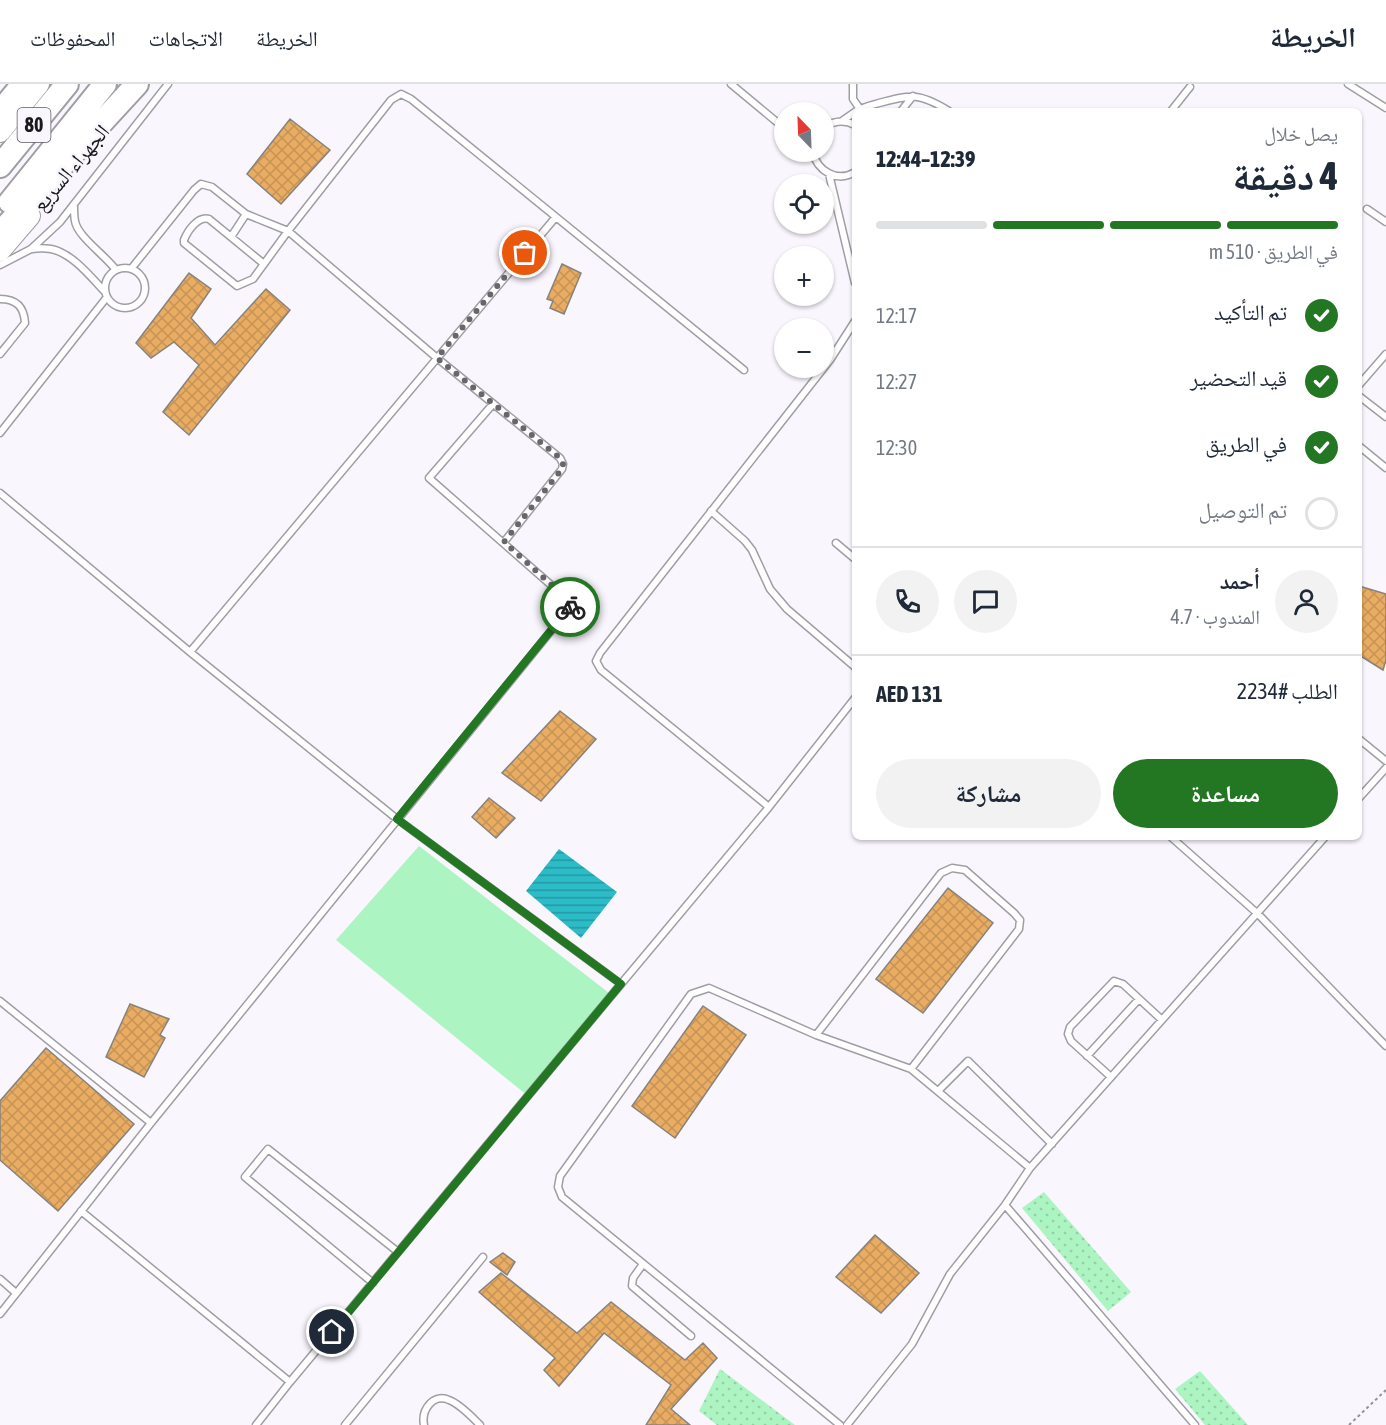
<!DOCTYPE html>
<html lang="ar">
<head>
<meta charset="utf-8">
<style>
	body { margin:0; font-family:"Asap Condensed","Noto Naskh Arabic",sans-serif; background:#f2f2f3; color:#1f2937; direction:rtl; height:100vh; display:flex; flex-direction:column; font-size:22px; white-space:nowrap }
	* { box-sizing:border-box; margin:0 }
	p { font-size:20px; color:#747a83 }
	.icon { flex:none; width:33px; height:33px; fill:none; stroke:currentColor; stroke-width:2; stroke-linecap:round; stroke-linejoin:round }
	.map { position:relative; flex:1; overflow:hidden; direction:ltr }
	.panel { position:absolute; left:852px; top:24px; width:510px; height:732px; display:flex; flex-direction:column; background:#fff; border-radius:9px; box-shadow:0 2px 4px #0004; direction:rtl }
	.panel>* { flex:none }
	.needle { width:39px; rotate:337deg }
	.controls { position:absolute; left:774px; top:18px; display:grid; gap:12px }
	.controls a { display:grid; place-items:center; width:60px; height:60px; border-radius:50%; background:#fff; box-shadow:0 2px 4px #0004; font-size:30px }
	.pin { position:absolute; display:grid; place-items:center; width:51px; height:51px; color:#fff; margin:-26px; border:3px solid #fff; border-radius:50%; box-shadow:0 2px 6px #0007 }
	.courier { position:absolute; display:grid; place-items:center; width:60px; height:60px; margin:-30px; border:4px solid #237723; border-radius:50%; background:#fff; color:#222; box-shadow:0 2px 8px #0007 }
	.head em { font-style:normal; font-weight:800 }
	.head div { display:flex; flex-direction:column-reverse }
	.head { display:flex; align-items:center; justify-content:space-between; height:102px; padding:0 24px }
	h1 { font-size:39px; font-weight:800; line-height:45px }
	.bar { display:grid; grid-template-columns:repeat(4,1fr); gap:9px 6px; align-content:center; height:72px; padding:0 24px }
	.bar i { height:8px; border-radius:4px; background:#e0e1e3 }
	.bar .active { background:#237723 }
	.bar p { grid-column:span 4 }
	.line { display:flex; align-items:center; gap:15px; padding:0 24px; border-top:2px solid #e0e1e3 }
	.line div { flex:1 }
	.round { display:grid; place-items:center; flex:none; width:63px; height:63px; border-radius:32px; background:#f2f2f3 }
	ol { padding:0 24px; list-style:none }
	li { display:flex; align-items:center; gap:18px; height:66px }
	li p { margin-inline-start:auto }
	li .icon { padding:6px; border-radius:50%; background:#237723; color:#fff; stroke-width:4 }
	li:last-child { color:#747a83 }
	li i { width:33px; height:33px; border:3px solid #e0e1e3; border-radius:50% }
	.button { display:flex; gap:12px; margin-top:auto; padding:12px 24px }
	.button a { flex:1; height:69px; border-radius:36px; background:#237723; color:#fff; font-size:24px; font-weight:800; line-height:69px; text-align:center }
	.button a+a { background:#f2f2f3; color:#1f2937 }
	header { display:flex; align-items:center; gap:36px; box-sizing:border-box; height:84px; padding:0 30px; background:#fff; border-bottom:2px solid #e0e1e3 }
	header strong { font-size:28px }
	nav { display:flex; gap:33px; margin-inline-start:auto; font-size:21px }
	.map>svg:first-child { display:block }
</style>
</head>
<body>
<header>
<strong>الخريطة</strong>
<nav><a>الخريطة</a><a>الاتجاهات</a><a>المحفوظات</a></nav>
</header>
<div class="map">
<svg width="1386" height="1341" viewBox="0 0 1386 1341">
	<defs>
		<pattern id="grass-dots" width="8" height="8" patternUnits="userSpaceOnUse" patternTransform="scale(1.5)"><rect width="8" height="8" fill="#acf4c1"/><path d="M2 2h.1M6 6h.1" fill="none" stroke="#93d0a5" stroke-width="1.8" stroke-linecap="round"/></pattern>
		<pattern id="water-rules" width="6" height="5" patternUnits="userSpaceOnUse" patternTransform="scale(1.5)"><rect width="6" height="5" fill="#2cbcc7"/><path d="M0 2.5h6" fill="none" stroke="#2598a1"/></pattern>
		<pattern id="building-cross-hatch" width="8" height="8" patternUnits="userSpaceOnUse" patternTransform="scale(1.5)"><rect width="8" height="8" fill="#e9ac63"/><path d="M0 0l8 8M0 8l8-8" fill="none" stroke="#c79355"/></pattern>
	</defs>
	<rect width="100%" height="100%" fill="#f9f6fd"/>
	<!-- grass -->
	<path fill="url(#grass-dots)" d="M 1044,1108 L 1131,1208 L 1108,1227 L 1022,1124 Z
		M 720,1285 L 795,1341 L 717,1341 L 699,1327 Z
		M 1200,1287 L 1248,1341 L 1205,1341 L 1175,1305 Z"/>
	<!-- pitch -->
	<path fill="#acf4c1" d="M 419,762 L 609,909 L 528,1012 L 336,856 Z"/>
	<!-- water -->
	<path fill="url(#water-rules)" d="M 559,765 L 617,808 L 581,854 L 526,807 Z"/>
	<!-- building -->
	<path fill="url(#building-cross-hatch)" stroke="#86827d" stroke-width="1.5" d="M 290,35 L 330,66 L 281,120 L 247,90 Z
		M 562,180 L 581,189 L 564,230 L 550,224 L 553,217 L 547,215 Z
		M 189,189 L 211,205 L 191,234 L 215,261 L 266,205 L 290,226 L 189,351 L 163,328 L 199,281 L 174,258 L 151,274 L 136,259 Z
		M 1359,502 L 1386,510 L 1386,576 L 1383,586 L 1359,571 Z
		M 560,627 L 596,655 L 541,717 L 502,689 Z
		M 489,714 L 515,734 L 496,754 L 472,733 Z
		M 948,804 L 993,839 L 923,929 L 876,895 Z
		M 130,920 L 169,935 L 160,951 L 165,954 L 144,993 L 106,973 Z
		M 703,922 L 746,951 L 675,1054 L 632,1022 Z
		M 46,964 L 134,1040 L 58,1127 L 0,1076 L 0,1017 Z
		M 875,1151 L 919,1189 L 881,1229 L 836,1193 Z
		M 503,1169 L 515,1178 L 507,1191 L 490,1178 Z
		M 501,1189 L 577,1249 L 611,1218 L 685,1276 L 703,1259 L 717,1274 L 671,1325 L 690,1341 L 646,1341 L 671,1301 L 604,1249 L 559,1302 L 544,1286 L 555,1274 L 479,1208 Z"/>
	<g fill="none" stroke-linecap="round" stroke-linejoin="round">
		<!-- service casing -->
		<g stroke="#a09ea5" stroke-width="9">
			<path id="service" d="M 731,0 L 784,44
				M 853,0 L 853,15 L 860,25
				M 1348,0 L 1386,24
				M 856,27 C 863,23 872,21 879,19 C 912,10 920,9 949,27
				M 901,27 L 913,12
				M 1171,27 L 1190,3
				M 842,37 L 855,28
				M 824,43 C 834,37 844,35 855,41
				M 813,68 C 817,87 837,99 855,88
				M 829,90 L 855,199
				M 74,122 C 74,126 74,132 75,137 C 77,152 106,172 116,186
				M 1367,125 L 1386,138
				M 231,153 L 246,130
				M 32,165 C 38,164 45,164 51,165 C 72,169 91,193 105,208
				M 264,180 L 209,135 C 198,132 188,146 184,156 L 184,159 L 237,202 L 253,195 L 288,147 L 391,16 L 401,10 L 411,15 L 744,286
				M 0,181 L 31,165 L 60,138 L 168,0
				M105 204a20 20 0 1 1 40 0a20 20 0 1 1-40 0Z
				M 131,185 L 194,106 L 201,100 L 212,103 L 246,130 L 288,147 L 437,274 L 560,374 L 563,380 L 562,385 L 504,458
				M 0,215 C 17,215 24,223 25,239 L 0,270
				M 1359,301 L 1386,270
				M 1359,312 L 1386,333
				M 0,349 L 107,213
				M 1359,362 L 1386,384
				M 0,409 L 190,568 L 397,735 L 621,900 L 769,723 L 855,614
				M 711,427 L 745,457 L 752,466 L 770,505 L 787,525 L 855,583
				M 836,459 L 855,475
				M 190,568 L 555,134
				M 1359,655 L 1386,677
				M 1359,714 L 1386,684
				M 769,723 L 601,586 L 596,577 L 600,569 L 830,276 L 855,237
				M 1171,753 L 1258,830 L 1386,962
				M 0,917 L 151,1039
				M 816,951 L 941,789 L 952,784 L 965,786 L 1014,829 L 1020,836 L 1019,845 L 911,985
				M 1087,972 L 1139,915
				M 1111,993 L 1071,957 L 1068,950 L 1070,943 L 1114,897 L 1123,900 L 1162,936
				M 938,1007 L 968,977 L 1052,1060
				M 1005,1121 L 1195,1341
				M 81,1127 L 290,1298 L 621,900
				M 643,1180 L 633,1194 L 632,1202 L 691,1252
				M 0,1195 L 16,1209
				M 373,1199 L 245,1093 L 268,1065 L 398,1168
				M 0,1230 L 151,1039 L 568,526 L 571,521 L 567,515 L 429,394 L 493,320
				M 256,1341 L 290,1298
				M 345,1341 L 483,1173
				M 424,1341 C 421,1326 433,1309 449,1316 C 460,1320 472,1333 480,1341
				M 840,1341 L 562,1113 L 558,1103 L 560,1092 L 691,910 L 709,904 L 816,951 L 911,985 L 1030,1084
				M 847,1341 L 912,1260 L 950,1190 L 1005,1121 L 1030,1084 L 1325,753"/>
		</g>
		<!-- primary casing -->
		<g stroke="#a09ea5" stroke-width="22">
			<path id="primary" d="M 0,48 L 39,0
				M 0,167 L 30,132"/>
		</g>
		<!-- motorway casing -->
		<g stroke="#a09ea5" stroke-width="26">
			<path id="motorway" d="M 0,28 L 23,0
				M 0,82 L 67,0
				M 10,118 L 105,0
				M 0,149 L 137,0"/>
		</g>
		<!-- path -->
		<path stroke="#949297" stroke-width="2" stroke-dasharray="3 3" stroke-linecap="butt" d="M 1349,1341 L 1386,1306"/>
		<!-- service -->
		<use href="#service" stroke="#fff" stroke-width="6"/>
		<!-- primary -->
		<use href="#primary" stroke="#fff" stroke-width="20"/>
		<!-- motorway -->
		<use href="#motorway" stroke="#fff" stroke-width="22"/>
	</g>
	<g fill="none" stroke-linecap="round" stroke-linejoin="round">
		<!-- done -->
		<path stroke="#67666a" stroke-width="6" stroke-dasharray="0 10.8" d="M 525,169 L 437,274 L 560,374 L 563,380 L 562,385 L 504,458 L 567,515 L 571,521 L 570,523"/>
		<!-- route -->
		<path stroke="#237723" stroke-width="8" d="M 332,1248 L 621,900 L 397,735 L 570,523"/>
	</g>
	<g text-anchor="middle" stroke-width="5" stroke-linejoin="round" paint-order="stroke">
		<!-- shield labels -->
		<rect fill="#f9f6fd" stroke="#5c5b5f" stroke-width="1.5" x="17.5" y="24" width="33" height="34" rx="4.5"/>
		<g font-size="20" font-weight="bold" fill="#19181b">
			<text x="34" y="48">80</text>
		</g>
		<!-- street labels -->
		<g font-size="21" fill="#19181b" stroke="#f9f6fd">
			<text transform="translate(71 84) rotate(-50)" y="7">الجهراء السريع</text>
		</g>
	</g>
</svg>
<div class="controls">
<a><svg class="needle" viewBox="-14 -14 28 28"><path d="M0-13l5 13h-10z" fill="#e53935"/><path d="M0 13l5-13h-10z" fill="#747a83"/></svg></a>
<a><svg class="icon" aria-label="locate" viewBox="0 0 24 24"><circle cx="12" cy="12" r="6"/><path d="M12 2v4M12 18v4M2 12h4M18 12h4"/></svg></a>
<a>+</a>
<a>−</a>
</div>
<div class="pin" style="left:525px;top:169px;background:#ea580c"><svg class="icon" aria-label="bag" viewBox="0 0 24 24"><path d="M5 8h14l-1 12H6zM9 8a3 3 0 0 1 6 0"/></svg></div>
<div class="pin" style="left:332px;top:1248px;background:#1f2937"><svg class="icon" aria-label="home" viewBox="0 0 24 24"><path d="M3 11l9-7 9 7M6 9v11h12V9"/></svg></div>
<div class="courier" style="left:570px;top:523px"><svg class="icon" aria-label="bike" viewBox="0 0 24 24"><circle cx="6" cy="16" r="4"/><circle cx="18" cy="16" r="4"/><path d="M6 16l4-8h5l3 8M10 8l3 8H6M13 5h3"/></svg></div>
<section class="panel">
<div class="head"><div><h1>4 دقيقة</h1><p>يصل خلال</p></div><em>12:39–12:44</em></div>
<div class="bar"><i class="active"></i><i class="active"></i><i class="active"></i><i></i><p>في الطريق · 510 m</p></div>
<ol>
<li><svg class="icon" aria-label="check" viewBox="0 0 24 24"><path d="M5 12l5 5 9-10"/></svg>تم التأكيد<p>12:17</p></li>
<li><svg class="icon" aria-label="check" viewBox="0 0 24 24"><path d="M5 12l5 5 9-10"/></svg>قيد التحضير<p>12:27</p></li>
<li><svg class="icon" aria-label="check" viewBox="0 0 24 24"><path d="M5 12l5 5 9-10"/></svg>في الطريق<p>12:30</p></li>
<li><i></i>تم التوصيل</li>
</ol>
<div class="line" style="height:108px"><a class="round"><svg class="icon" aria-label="person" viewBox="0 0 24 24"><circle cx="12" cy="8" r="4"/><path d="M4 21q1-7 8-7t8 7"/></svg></a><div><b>أحمد</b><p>المندوب · 4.7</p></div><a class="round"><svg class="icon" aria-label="chat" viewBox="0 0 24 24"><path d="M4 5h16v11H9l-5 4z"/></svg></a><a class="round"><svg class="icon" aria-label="phone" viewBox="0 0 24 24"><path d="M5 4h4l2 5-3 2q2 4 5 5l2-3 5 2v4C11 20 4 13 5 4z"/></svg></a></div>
<div class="line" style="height:78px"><div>الطلب #2234</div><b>AED 131</b></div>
<div class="button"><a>مساعدة</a><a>مشاركة</a></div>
</section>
</div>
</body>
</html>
